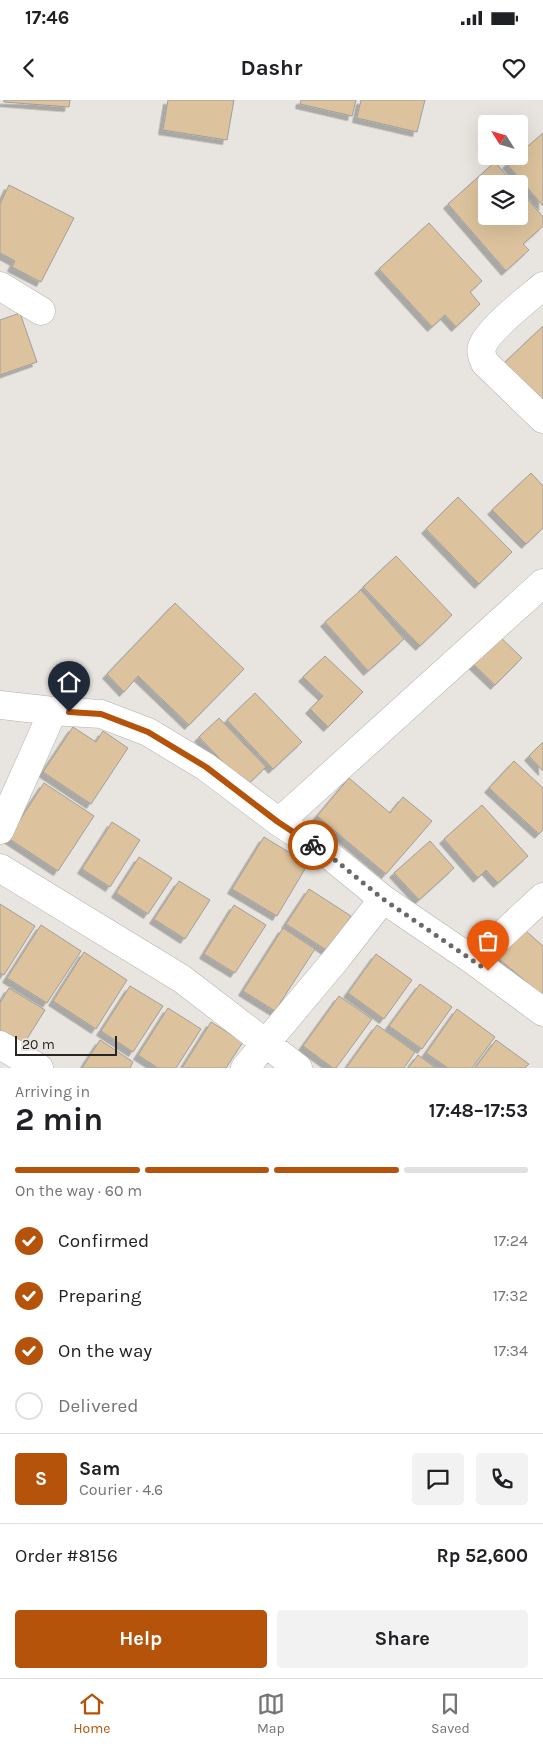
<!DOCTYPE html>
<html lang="en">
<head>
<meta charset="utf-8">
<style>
	body { margin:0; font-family:Karla,sans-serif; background:#f2f2f2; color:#202124; height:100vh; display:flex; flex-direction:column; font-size:19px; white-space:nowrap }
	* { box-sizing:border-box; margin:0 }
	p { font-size:16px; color:#757577 }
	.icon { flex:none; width:28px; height:28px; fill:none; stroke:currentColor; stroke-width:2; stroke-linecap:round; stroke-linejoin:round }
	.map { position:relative; height:968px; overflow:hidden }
	.details { display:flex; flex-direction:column; background:#fff; flex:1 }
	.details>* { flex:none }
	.needle { width:32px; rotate:307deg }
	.controls { position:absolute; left:478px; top:15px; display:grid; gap:10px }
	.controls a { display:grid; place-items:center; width:50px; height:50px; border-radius:5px; background:#fff; box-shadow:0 5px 20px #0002; font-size:25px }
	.scale { position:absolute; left:15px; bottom:12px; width:102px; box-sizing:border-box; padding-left:5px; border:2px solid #272624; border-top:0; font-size:14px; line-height:18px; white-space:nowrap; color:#272624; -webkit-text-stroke:4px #e8e5e0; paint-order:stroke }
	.pin { position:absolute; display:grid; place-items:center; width:42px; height:42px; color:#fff; margin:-51px -21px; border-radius:50% 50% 50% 0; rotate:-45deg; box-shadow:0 0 5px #0007 }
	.pin .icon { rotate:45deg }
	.courier { position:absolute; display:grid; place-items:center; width:50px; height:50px; margin:-25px; border:4px solid #b45309; border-radius:50%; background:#fff; color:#222; box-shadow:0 1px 6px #0007 }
	.summary em { font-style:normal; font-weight:700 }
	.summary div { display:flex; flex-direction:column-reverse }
	.summary { display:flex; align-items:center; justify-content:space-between; height:85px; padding:0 15px }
	h1 { font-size:32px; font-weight:700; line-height:38px }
	.bar { display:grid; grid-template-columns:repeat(4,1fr); gap:8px 5px; align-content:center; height:60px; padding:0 15px }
	.bar i { height:6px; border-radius:4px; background:#e0e0e0 }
	.bar .active { background:#b45309 }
	.bar p { grid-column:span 4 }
	.line { display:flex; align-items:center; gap:12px; padding:0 15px; border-top:1px solid #e0e0e0 }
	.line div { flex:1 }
	.round { display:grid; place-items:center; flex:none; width:52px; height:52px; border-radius:5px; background:#f2f2f2 }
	ol { padding:0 15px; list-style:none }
	li { display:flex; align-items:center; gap:15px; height:55px }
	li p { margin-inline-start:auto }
	li .icon { padding:5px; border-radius:50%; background:#b45309; color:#fff; stroke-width:4 }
	li:last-child { color:#757577 }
	li i { width:28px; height:28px; border:2px solid #e0e0e0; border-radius:50% }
	.action { display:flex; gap:10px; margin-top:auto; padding:10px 15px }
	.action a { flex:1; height:58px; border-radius:5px; background:#b45309; color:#fff; font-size:20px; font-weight:700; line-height:58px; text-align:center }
	.action a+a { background:#f2f2f2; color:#202124 }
	.status { display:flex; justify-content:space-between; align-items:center; height:35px; padding:0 25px; background:#fff; direction:ltr }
	.status svg { height:14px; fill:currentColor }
	header { display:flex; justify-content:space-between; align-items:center; height:65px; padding:0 15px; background:#fff; font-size:22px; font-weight:700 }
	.menu { display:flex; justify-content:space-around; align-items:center; height:70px; border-top:1px solid #e0e0e0; background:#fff; font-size:14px; color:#757577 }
	.menu a { display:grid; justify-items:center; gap:2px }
	.menu .active { color:#b45309 }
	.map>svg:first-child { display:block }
</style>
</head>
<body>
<div class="status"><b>17:46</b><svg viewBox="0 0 49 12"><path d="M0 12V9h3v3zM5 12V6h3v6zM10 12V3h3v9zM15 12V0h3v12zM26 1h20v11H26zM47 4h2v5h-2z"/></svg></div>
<header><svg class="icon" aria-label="back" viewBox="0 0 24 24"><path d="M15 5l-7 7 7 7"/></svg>Dashr<svg class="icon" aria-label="heart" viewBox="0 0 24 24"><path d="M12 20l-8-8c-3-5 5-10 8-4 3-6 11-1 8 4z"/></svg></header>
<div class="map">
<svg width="543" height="968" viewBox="0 0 543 968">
	<defs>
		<filter id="shadow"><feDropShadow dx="-4.5" dy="4.5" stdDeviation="0" flood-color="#0004"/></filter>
	</defs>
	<rect width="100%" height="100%" fill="#e8e5e0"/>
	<!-- building -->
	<path fill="#dcc39d" stroke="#a29e9a" filter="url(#shadow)" d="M 4,0 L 70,0 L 69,7 L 4,2 Z
		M 168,0 L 234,0 L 227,40 L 163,30 Z
		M 301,0 L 356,0 L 352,16 L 300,4 Z
		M 361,0 L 425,0 L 417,32 L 357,18 Z
		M 543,33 L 543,106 L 507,64 L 516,56 L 519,56 L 519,54 Z
		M 495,62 L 514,84 L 486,84 L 486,116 L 519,116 L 519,89 L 543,117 L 543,126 L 523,144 L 529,150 L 506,171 L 448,104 Z
		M 9,85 L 74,118 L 41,182 L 12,167 L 15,161 L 0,153 L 0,104 Z
		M 429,123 L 482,181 L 470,192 L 480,204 L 456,227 L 445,215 L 432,227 L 379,169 Z
		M 20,213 L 37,262 L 0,275 L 0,220 Z
		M 543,226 L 543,307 L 503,264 Z
		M 531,373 L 543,386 L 543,428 L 526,444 L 492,410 Z
		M 458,397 L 512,452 L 479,484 L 426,429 Z
		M 396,456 L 452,515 L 420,546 L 363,487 Z
		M 361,490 L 404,539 L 368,571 L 325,522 Z
		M 175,503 L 244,569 L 189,625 L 138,576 L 124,592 L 107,574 Z
		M 496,533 L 522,558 L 495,585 L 470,561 Z
		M 325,556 L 363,592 L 328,627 L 310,609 L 323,596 L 303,577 Z
		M 255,593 L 302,642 L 273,669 L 227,620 Z
		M 219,618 L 266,667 L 246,686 L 199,637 Z
		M 73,627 L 96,642 L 103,631 L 128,648 L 91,704 L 43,672 Z
		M 543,642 L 543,671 L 529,656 Z
		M 514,661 L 543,688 L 543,730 L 539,734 L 489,688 Z
		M 349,678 L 390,713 L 403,697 L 432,721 L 386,774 L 317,716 Z
		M 44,683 L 94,716 L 58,771 L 8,738 Z
		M 482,705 L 528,756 L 498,783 L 486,770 L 478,778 L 444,739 Z
		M 112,722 L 140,740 L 110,787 L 82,769 Z
		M 264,737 L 308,764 L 277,816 L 232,789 Z
		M 430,741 L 454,768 L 419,800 L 394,773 Z
		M 139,757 L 172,778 L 148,814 L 116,793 Z
		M 179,781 L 210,800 L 185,839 L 154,819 Z
		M 309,789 L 351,816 L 328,851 L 286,824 Z
		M 0,804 L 35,826 L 4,875 L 0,873 Z
		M 234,805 L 266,825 L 235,873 L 204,854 Z
		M 517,823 L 543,846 L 543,896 L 492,853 Z
		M 41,825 L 81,851 L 47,903 L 7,878 Z
		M 283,828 L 315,849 L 275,911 L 243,891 Z
		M 84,852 L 127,880 L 96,929 L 53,901 Z
		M 376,854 L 412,880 L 384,919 L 348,893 Z
		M 420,884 L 452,907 L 422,949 L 389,926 Z
		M 130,886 L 163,906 L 133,952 L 101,931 Z
		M 9,888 L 45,910 L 20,950 L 0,937 L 0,903 Z
		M 339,896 L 372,919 L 336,968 L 333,968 L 303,946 Z
		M 168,908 L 201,929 L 176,968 L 158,968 L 138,955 Z
		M 457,909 L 495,937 L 472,968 L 448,968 L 426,953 Z
		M 211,922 L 243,942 L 226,968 L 182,968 Z
		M 377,925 L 415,952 L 404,968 L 346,968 Z
		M 100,940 L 133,962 L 130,968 L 82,968 Z
		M 496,940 L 529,964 L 525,968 L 475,968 Z
		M 418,955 L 436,968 L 408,968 Z"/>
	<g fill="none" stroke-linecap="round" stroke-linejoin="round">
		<!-- street casing -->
		<g stroke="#b5b2ad" stroke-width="29">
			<path id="street" d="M 0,186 L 41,211
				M 543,186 C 528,199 488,229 482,247 C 480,253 483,258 485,263 L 543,319
				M 0,605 L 53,611 L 101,614 L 148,632 L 206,667 L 279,722 L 329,755 L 383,799 L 474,861 L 543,912
				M 279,722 L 543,483
				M 0,730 L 53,611
				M 0,768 L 182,879 L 298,968
				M 474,861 L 543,797
				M 0,945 L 39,968
				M 245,968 L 337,858 L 383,799"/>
		</g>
		<!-- street -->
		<use href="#street" stroke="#fff" stroke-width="28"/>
	</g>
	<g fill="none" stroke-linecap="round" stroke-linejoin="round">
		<!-- done -->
		<path stroke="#6b6966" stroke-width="5" stroke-dasharray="0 9" d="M 313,745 L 329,755 L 383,799 L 488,871"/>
		<!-- route -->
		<path stroke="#b45309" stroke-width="6" d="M 69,612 L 101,614 L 148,632 L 206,667 L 278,722 L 313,745"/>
	</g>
</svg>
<div class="controls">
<a><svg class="needle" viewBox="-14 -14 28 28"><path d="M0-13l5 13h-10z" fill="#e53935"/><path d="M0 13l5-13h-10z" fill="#757577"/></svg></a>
<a><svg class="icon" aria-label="layers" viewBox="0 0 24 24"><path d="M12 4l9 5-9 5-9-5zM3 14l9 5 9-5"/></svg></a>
</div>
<div class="scale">20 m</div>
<div class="pin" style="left:488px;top:871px;background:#ea580c"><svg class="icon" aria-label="bag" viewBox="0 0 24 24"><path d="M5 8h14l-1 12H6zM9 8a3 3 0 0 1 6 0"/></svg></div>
<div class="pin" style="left:69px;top:612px;background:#1f2937"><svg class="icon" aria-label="home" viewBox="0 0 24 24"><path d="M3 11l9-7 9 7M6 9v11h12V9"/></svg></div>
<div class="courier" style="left:313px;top:745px"><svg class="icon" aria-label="bike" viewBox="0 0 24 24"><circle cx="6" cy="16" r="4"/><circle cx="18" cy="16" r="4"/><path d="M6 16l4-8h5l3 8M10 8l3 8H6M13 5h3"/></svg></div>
</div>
<section class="details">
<div class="summary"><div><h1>2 min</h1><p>Arriving in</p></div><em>17:48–17:53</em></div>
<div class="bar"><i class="active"></i><i class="active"></i><i class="active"></i><i></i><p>On the way · 60 m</p></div>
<ol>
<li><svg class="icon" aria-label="check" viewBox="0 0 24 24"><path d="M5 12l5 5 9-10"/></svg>Confirmed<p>17:24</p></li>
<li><svg class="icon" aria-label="check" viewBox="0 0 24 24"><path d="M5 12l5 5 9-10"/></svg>Preparing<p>17:32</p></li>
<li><svg class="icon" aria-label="check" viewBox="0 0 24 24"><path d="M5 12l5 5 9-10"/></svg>On the way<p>17:34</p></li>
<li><i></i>Delivered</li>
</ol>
<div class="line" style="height:90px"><b class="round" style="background:#b45309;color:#fff">S</b><div><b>Sam</b><p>Courier · 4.6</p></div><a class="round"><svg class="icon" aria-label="chat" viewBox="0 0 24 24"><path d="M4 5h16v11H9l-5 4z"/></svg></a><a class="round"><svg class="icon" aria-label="phone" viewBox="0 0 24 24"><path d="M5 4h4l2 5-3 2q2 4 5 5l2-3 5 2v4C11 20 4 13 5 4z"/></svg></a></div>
<div class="line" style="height:65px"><div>Order #8156</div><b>Rp 52,600</b></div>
<div class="action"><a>Help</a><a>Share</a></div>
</section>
<nav class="menu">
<a class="active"><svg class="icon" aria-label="home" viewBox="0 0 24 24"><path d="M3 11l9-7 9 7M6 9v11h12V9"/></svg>Home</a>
<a><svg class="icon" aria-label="map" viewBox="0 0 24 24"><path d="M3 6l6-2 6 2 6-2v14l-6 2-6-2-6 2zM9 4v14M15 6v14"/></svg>Map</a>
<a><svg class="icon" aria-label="saved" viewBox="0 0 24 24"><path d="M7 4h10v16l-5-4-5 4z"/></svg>Saved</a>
</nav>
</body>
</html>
